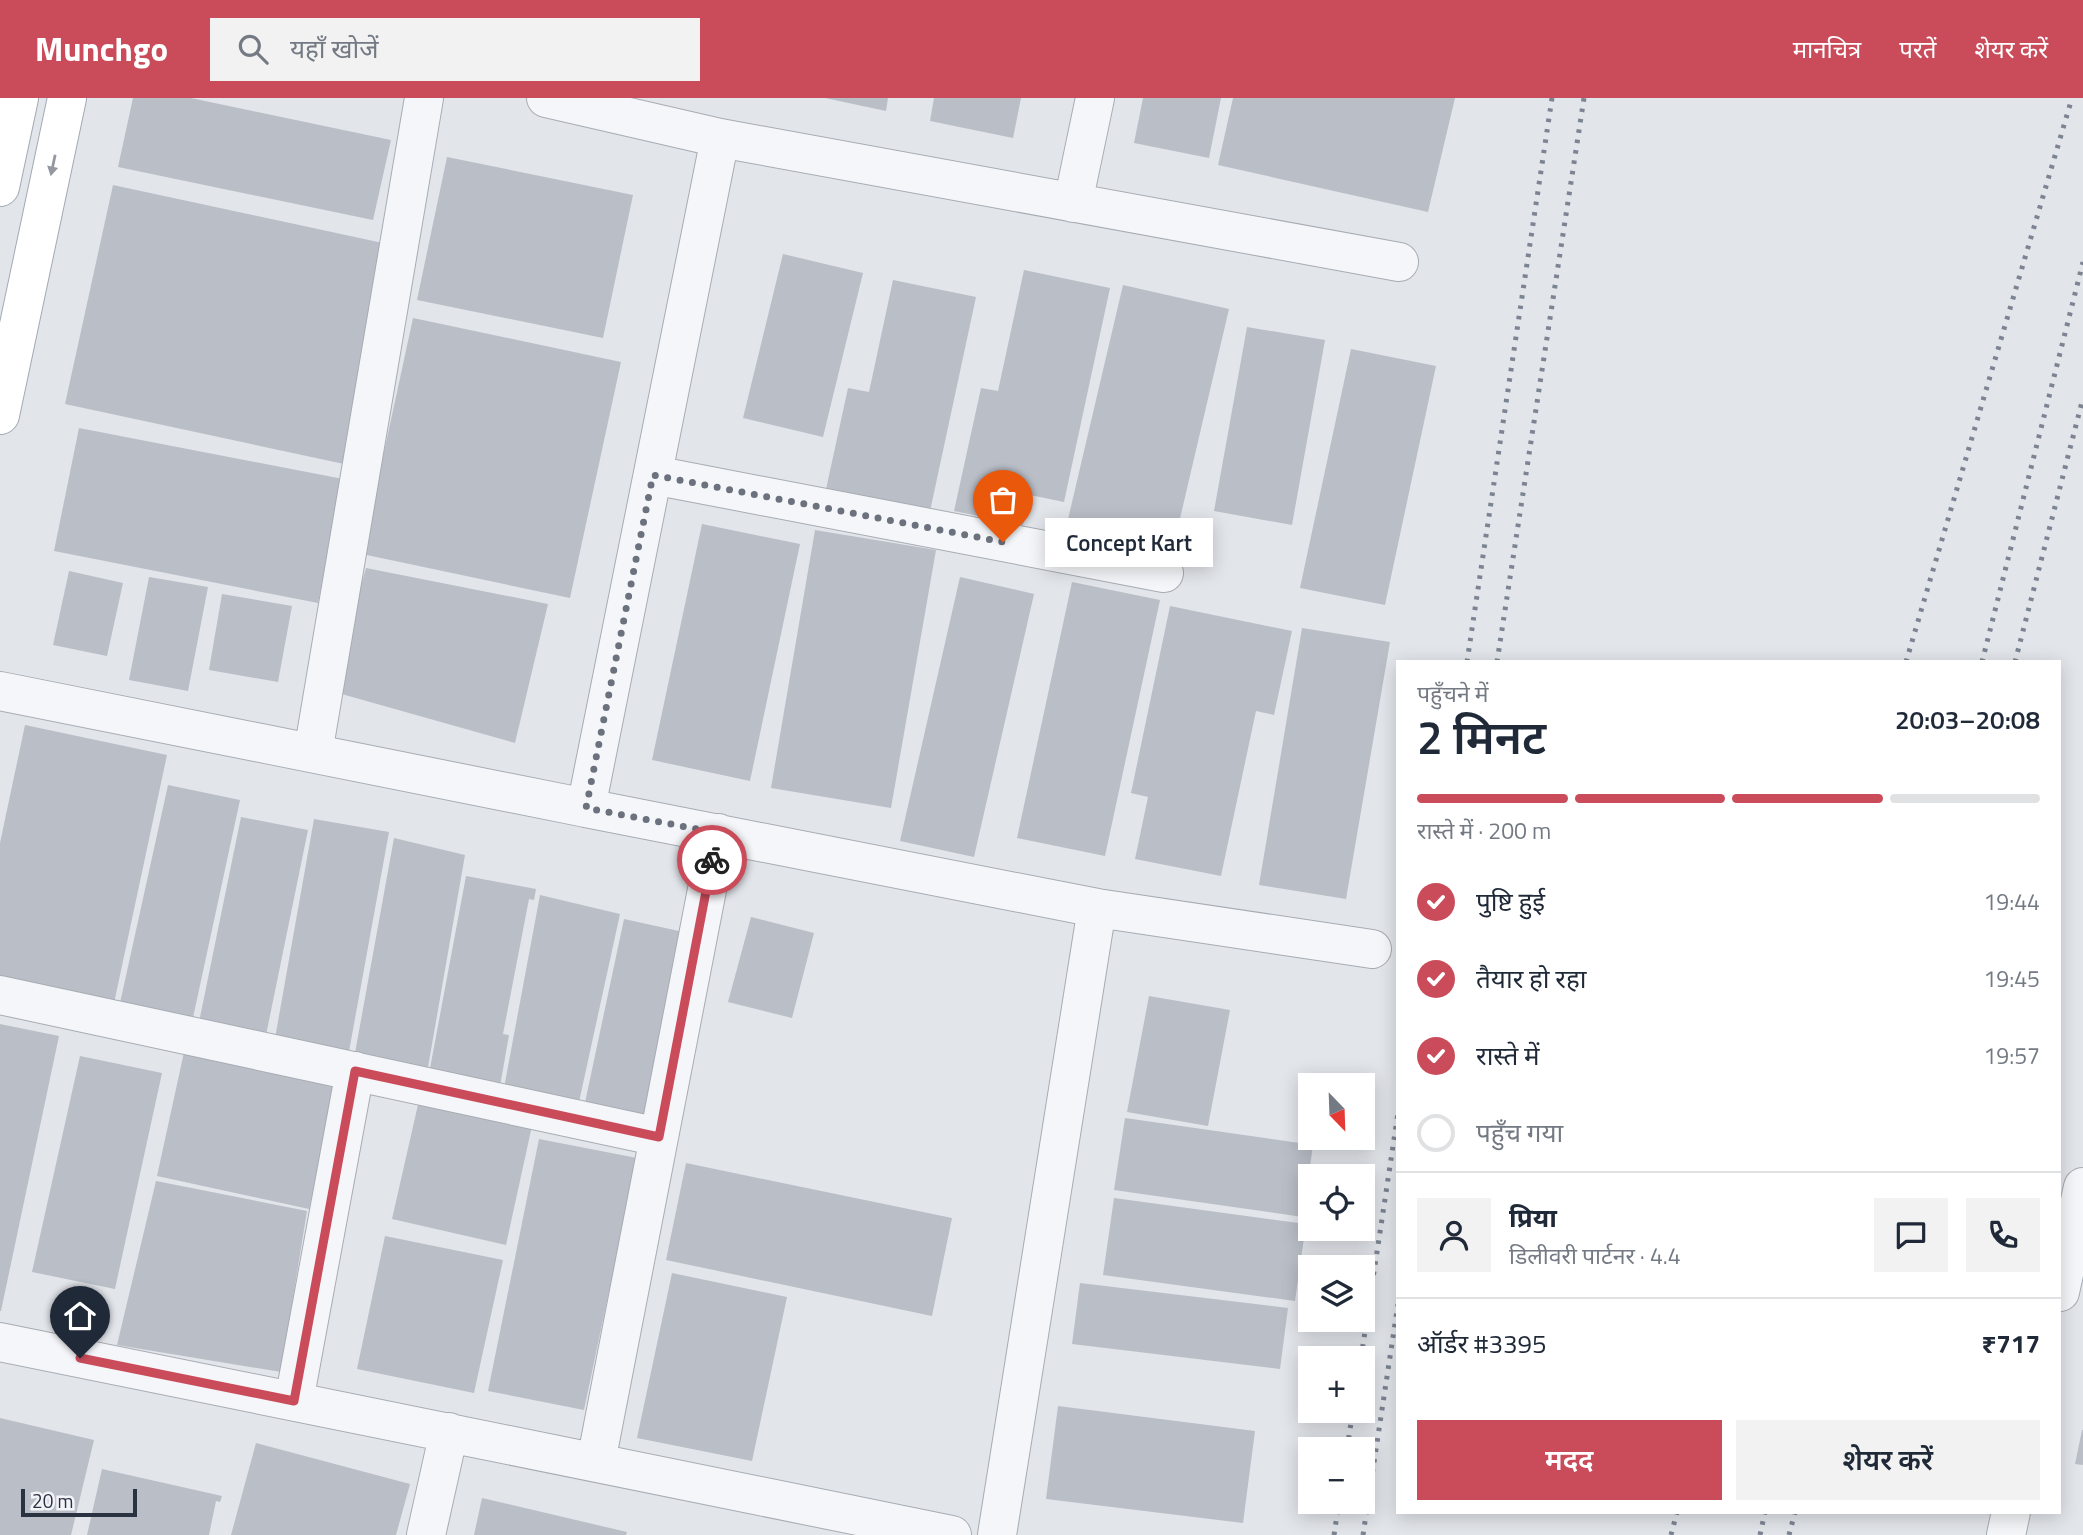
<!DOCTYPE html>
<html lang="hi">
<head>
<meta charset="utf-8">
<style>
	body { margin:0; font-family:"Titillium Web","Noto Sans Devanagari",sans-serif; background:#f2f2f3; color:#1f2937; height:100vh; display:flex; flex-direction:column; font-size:26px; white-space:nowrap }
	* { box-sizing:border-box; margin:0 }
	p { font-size:23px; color:#747a83 }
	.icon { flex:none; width:38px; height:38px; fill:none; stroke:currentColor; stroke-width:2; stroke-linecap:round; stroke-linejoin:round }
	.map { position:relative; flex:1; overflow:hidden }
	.sheet { position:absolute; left:1396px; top:562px; width:665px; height:854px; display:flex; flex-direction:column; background:#fff; border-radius:0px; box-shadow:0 4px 18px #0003 }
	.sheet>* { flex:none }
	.needle { width:46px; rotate:157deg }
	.controls { position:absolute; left:1298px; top:975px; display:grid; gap:14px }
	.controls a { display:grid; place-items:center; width:77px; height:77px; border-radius:0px; background:#fff; box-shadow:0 4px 18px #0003; font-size:35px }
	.scale { position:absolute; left:21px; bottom:18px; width:116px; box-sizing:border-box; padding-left:7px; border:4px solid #2b3242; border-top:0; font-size:19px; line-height:24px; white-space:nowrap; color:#2b3242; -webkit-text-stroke:5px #f2f4f8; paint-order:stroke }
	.pin { position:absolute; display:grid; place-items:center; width:60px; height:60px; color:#fff; margin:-72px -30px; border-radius:50% 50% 50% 0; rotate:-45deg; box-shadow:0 0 7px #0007 }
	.pin .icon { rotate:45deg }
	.courier { position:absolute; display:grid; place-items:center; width:70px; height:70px; margin:-35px; border:5px solid #ca4c5b; border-radius:50%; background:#fff; color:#222; box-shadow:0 2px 9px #0007 }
	.bubble { position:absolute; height:49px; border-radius:0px; background:#fff; box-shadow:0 4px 18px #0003; font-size:23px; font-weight:600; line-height:49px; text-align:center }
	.summary em { font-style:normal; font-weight:600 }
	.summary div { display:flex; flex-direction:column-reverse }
	.summary { display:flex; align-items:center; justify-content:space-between; height:119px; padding:0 21px }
	h1 { font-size:46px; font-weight:600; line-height:52px }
	.bar { display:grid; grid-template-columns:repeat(4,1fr); gap:10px 7px; align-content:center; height:84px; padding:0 21px }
	.bar i { height:9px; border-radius:5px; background:#e0e1e3 }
	.bar .on { background:#ca4c5b }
	.bar p { grid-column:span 4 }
	.line { display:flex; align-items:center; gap:18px; padding:0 21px; border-top:2px solid #e0e1e3 }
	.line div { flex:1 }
	.round { display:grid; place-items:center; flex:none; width:74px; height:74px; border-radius:0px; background:#f2f2f3 }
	ol { padding:0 21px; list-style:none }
	li { display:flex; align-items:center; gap:21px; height:77px }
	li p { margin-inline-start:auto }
	li .icon { padding:7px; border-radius:50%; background:#ca4c5b; color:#fff; stroke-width:4 }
	li:last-child { color:#747a83 }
	li i { width:38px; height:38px; border:4px solid #e0e1e3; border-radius:50% }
	.cta { display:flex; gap:14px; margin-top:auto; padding:14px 21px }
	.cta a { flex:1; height:80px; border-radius:0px; background:#ca4c5b; color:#fff; font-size:28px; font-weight:600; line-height:80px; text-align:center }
	.cta a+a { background:#f2f2f3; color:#1f2937 }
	header { display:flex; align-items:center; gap:42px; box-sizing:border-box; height:98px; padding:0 35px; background:#ca4c5b; color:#fff }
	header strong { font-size:33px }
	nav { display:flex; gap:38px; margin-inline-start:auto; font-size:24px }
	.search { width:490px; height:63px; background:#f2f2f3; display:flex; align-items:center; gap:18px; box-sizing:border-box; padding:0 24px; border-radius:0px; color:#747a83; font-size:26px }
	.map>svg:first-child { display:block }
</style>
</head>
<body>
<header>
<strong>Munchgo</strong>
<div class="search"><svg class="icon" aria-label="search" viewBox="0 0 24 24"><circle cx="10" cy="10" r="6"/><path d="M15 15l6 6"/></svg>यहाँ खोजें</div>
<nav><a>मानचित्र</a><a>परतें</a><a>शेयर करें</a></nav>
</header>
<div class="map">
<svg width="2083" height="1437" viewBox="0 0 2083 1437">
	<rect width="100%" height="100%" fill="#e2e5ea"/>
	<!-- building -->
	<path fill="#babec7" d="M 133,0 L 191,0 L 391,42 L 373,122 L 118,69 Z
		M 825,0 L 888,0 L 886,13 Z
		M 934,0 L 1021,0 L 1013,40 L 930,23 Z
		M 1143,0 L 1221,0 L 1209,60 L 1134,45 Z
		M 1233,0 L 1455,0 L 1428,114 L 1218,67 Z
		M 447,59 L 633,97 L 603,240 L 417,202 Z
		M 113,87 L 392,147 L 344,366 L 65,306 Z
		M 783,156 L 863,175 L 823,339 L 743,320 Z
		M 1024,172 L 1110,190 L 1064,404 L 1030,397 L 1023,427 L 954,413 L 981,290 L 998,293 Z
		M 893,182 L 976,199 L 929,418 L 825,396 L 848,290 L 869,294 Z
		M 1123,187 L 1229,211 L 1171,459 L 1065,434 Z
		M 413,220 L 621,264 L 570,500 L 362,456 Z
		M 1247,229 L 1325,242 L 1292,427 L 1214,413 Z
		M 1351,251 L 1436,268 L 1385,507 L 1300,490 Z
		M 79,330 L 343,381 L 318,505 L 54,453 Z
		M 702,426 L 800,446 L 750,683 L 652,662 Z
		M 815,432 L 936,452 L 891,710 L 771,690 Z
		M 366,470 L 548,506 L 515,645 L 331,593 Z
		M 69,473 L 123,485 L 107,558 L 53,547 Z
		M 149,479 L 208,489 L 188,593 L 129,582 Z
		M 960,479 L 1034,496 L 974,759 L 900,743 Z
		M 1072,484 L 1160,502 L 1105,758 L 1017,740 Z
		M 222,496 L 292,508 L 278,584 L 209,572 Z
		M 1170,508 L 1292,533 L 1274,617 L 1256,613 L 1221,778 L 1135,761 L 1148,699 L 1131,695 Z
		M 1302,530 L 1390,544 L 1346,801 L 1259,787 Z
		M 25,627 L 167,657 L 113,910 L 0,886 L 0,745 Z
		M 168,687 L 240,702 L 191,929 L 118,914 Z
		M 241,719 L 308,732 L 265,942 L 198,929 Z
		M 314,721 L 389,734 L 348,959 L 274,946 Z
		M 394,740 L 465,757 L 427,975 L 353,966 Z
		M 466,778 L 536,791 L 534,802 L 529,801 L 503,936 L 509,937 L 499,994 L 428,981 Z
		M 540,797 L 620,816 L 579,1004 L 504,990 Z
		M 751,819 L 814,835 L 792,920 L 728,904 Z
		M 624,821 L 697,837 L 656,1029 L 583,1014 Z
		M 1149,898 L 1230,912 L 1208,1028 L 1127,1014 Z
		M 0,926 L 59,938 L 1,1213 L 0,1213 Z
		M 186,945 L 338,977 L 309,1111 L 157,1078 Z
		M 80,958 L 162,975 L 115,1191 L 32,1174 Z
		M 422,989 L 535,1014 L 506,1147 L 392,1121 Z
		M 1125,1020 L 1313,1047 L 1303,1119 L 1114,1092 Z
		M 539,1041 L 637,1060 L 584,1312 L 488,1293 Z
		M 686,1065 L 952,1120 L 932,1218 L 666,1162 Z
		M 156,1083 L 307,1113 L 281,1274 L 117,1247 Z
		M 1114,1100 L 1306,1126 L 1295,1203 L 1103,1177 Z
		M 385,1138 L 503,1162 L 474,1295 L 357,1271 Z
		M 672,1175 L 787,1199 L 752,1363 L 637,1340 Z
		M 1080,1185 L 1288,1210 L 1280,1271 L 1072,1246 Z
		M 1058,1308 L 1255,1333 L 1243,1425 L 1046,1401 Z
		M 0,1320 L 94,1342 L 71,1437 L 0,1437 Z
		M 2082,1332 L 2083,1332 L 2083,1367 L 2075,1366 Z
		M 256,1345 L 410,1386 L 396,1437 L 231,1437 Z
		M 102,1371 L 222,1398 L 220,1404 L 216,1403 L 209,1437 L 87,1437 Z
		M 482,1400 L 627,1434 L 626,1437 L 474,1437 Z"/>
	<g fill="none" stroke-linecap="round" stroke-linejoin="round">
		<!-- minor casing -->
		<g stroke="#a7acb4" stroke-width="40">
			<path id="minor" d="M 546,0 L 720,40
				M 1073,105 L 1095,0
				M 653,377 L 1164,475
				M 0,593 L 586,710
				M 313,655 L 424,0
				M 1097,810 L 586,710 L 720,40 L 1399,164
				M 0,897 L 659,1039
				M 2060,1194 L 2083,1089
				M 0,1244 L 952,1437
				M 294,1303 L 355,973
				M 596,1364 L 718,735
				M 426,1437 L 449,1334
				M 997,1437 L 1097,810 L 1372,851
				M 2006,1437 L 2011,1414"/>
		</g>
		<!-- major casing -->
		<g stroke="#a2a9b6" stroke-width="40">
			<path id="major" d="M 0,89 L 19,0
				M 0,317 L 67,0"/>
		</g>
		<!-- minor -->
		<use href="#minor" stroke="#f5f6f9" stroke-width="38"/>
		<!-- major -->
		<use href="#major" stroke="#fff" stroke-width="38"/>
		<!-- rail -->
		<path stroke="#7c8493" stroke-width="5" stroke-dasharray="3.5 7" stroke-linecap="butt" d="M 1467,564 L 1552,0
			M 1497,564 L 1584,0
			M 1906,564 L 2072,0
			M 1982,564 L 2083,164
			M 2015,564 L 2083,300
			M 1361,1260 L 1398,1015
			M 1347,1351 L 1353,1312
			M 1334,1437 L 1339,1404
			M 1363,1437 L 1398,1206
			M 1671,1437 L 1677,1414
			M 1760,1437 L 1765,1414
			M 1789,1437 L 1795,1414"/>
	</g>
	<!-- one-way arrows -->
	<defs><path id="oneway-solid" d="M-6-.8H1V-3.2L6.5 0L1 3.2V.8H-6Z" transform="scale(1.75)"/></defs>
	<use fill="#9598a0" href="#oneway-solid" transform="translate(53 67) rotate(102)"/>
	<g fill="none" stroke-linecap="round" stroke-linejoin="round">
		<!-- done -->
		<path stroke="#6b717d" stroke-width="7" stroke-dasharray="0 12.6" d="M 712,762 L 718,735 L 586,710 L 653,377 L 1003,444"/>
		<!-- route -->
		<path stroke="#ca4c5b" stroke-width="9" d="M 80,1260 L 294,1303 L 355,973 L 659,1039 L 712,762"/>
	</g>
</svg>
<div class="controls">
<a><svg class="needle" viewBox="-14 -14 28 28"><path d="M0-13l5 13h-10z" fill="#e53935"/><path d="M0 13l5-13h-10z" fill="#747a83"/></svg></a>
<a><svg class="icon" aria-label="locate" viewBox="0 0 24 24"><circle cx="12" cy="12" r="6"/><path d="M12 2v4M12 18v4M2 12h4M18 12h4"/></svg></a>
<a><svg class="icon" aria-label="layers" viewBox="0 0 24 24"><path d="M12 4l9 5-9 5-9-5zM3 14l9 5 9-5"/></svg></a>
<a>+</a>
<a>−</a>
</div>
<div class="scale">20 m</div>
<div class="pin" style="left:1003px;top:444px;background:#ea580c"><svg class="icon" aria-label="bag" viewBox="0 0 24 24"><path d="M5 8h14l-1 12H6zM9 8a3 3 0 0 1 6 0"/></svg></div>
<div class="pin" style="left:80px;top:1260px;background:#1f2937"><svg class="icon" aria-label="home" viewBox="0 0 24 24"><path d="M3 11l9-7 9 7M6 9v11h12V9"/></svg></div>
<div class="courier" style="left:712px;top:762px"><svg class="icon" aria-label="bike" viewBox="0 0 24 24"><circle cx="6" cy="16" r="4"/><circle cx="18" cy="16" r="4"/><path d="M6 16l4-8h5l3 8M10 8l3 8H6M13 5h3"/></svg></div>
<div class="bubble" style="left:1045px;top:420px;width:168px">Concept Kart</div>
<section class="sheet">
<div class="summary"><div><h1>2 मिनट</h1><p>पहुँचने में</p></div><em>20:03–20:08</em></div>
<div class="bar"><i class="on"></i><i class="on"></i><i class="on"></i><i></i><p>रास्ते में · 200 m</p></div>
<ol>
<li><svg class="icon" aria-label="check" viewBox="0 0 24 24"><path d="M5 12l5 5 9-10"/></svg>पुष्टि हुई<p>19:44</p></li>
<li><svg class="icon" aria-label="check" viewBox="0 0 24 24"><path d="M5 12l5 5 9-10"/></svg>तैयार हो रहा<p>19:45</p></li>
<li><svg class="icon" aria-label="check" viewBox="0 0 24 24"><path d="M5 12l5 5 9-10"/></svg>रास्ते में<p>19:57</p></li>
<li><i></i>पहुँच गया</li>
</ol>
<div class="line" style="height:126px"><a class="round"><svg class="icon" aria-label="person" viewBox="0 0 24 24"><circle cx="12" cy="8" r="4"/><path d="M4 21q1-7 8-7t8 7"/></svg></a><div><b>प्रिया</b><p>डिलीवरी पार्टनर · 4.4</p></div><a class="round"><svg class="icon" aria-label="chat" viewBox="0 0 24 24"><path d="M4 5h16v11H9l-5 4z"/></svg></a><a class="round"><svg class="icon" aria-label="phone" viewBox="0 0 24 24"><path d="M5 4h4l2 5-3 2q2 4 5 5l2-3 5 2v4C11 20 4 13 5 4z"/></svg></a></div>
<div class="line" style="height:91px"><div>ऑर्डर #3395</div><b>₹717</b></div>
<div class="cta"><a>मदद</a><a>शेयर करें</a></div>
</section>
</div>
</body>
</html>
